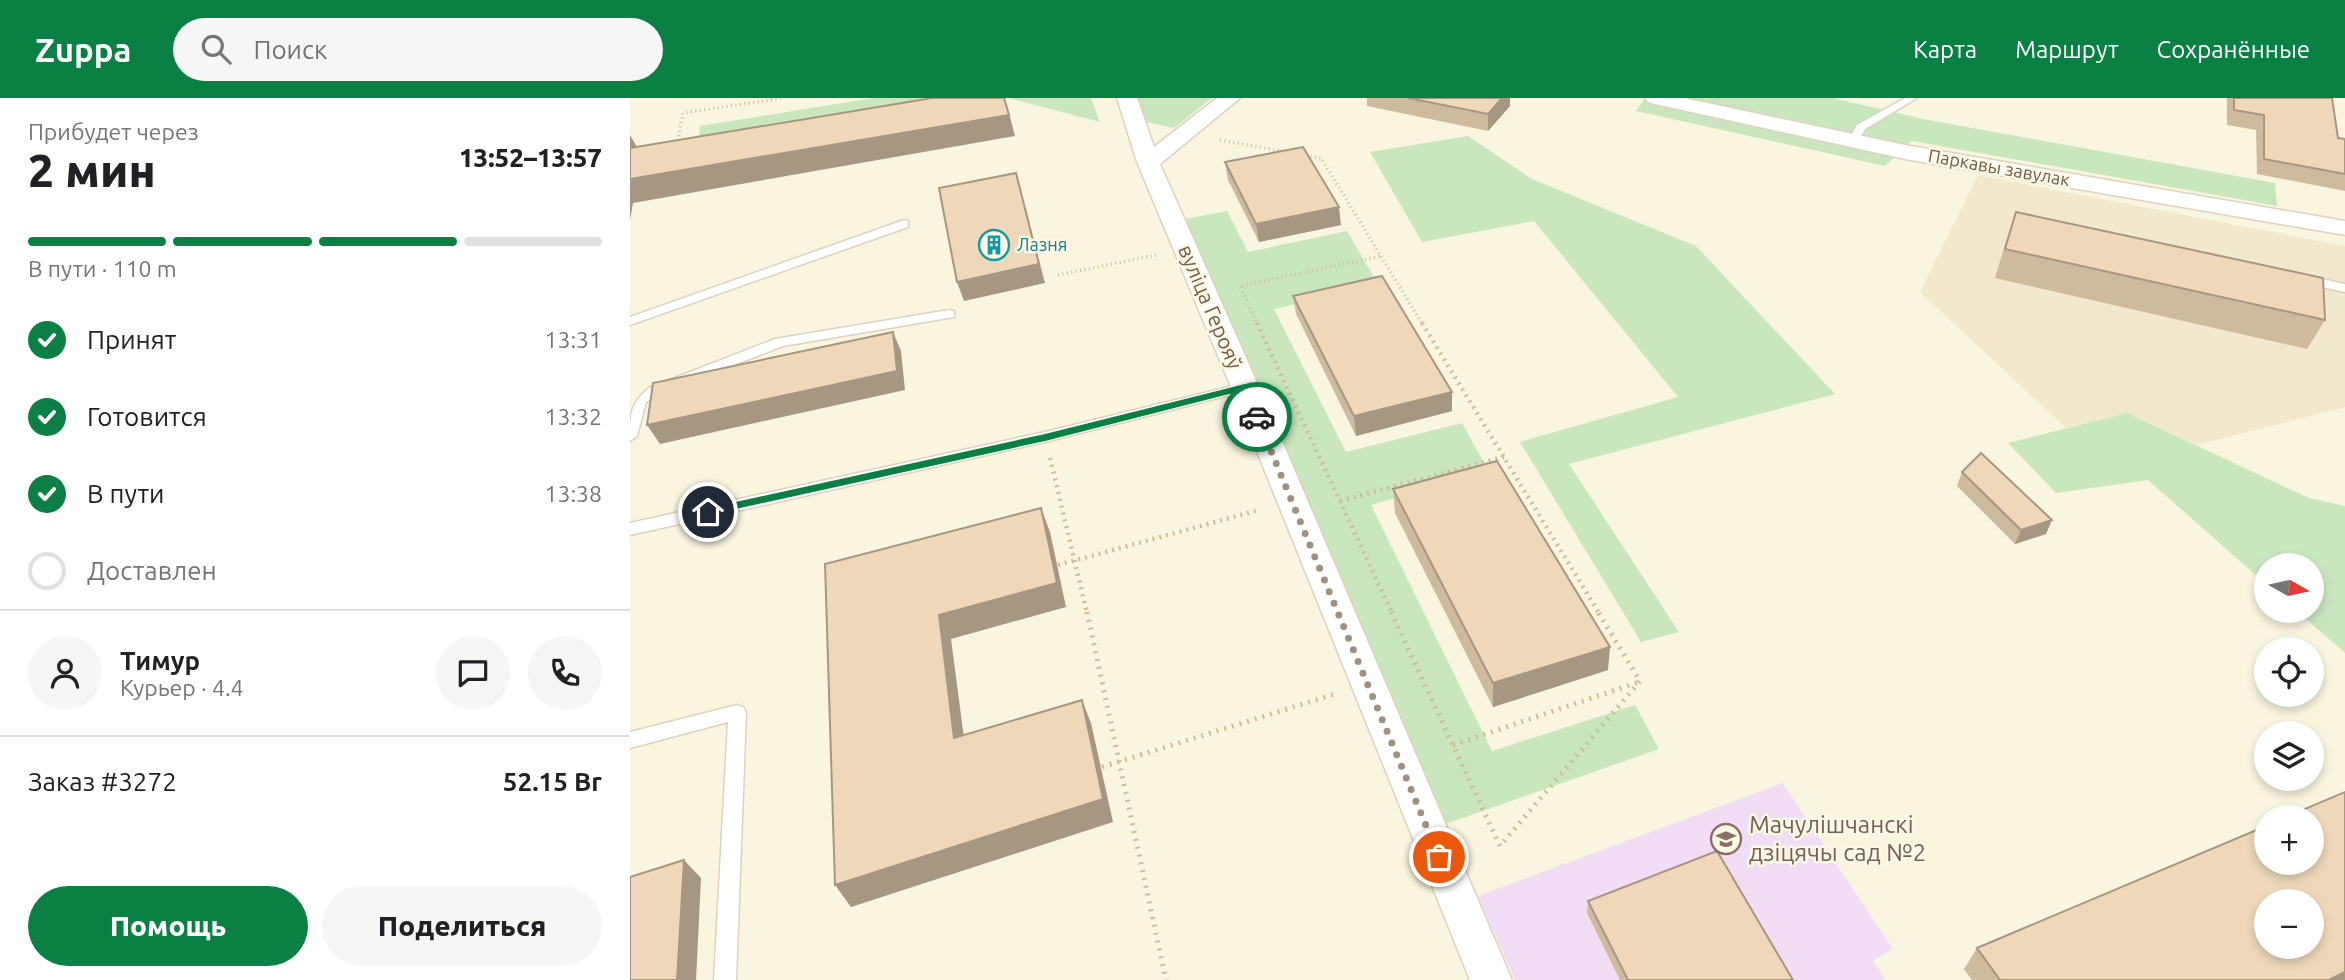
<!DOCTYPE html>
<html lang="ru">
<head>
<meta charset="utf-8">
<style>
	body { margin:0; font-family:Ubuntu,sans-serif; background:#f6f6f6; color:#202124; height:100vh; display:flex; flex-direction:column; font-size:26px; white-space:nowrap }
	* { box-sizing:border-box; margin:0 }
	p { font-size:23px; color:#757577 }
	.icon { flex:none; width:38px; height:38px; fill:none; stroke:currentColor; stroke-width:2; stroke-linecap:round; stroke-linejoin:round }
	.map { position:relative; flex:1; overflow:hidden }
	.sheet { display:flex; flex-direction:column; background:#fff; width:630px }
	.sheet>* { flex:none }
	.needle { width:46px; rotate:99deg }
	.fabs { position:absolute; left:1624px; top:455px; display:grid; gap:14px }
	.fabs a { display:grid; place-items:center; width:70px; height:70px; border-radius:50%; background:#fff; box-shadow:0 4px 10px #0003; font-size:35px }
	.pin { position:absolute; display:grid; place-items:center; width:60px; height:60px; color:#fff; margin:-30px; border:4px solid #fff; border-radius:50%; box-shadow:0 2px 7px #0007 }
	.courier { position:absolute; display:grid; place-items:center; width:70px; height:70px; margin:-35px; border:5px solid #0b8043; border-radius:50%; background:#fff; color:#222; box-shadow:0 2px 9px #0007 }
	.head em { font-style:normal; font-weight:800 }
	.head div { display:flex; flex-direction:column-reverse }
	.head { display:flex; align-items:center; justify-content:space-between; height:119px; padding:0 28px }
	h1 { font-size:46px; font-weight:800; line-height:52px }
	.bar { display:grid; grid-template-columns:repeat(4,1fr); gap:10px 7px; align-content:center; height:84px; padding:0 28px }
	.bar i { height:9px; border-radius:5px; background:#e0e0e0 }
	.bar .current { background:#0b8043 }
	.bar p { grid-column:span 4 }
	.line { display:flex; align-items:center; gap:18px; padding:0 28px; border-top:2px solid #e0e0e0 }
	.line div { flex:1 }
	.round { display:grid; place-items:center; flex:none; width:74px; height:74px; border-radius:37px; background:#f6f6f6 }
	ol { padding:0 28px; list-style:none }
	li { display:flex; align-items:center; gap:21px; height:77px }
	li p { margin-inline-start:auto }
	li .icon { padding:7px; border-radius:50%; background:#0b8043; color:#fff; stroke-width:4 }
	li:last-child { color:#757577 }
	li i { width:38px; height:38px; border:4px solid #e0e0e0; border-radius:50% }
	.cta { display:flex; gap:14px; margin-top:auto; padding:14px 28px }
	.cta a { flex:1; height:80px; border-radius:42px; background:#0b8043; color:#fff; font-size:28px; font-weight:800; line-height:80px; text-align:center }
	.cta a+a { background:#f6f6f6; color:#202124 }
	header { display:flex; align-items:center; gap:42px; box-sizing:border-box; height:98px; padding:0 35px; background:#0b8043; color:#fff }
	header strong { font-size:33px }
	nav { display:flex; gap:38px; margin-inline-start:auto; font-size:24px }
	.search { width:490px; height:63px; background:#f6f6f6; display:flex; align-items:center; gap:18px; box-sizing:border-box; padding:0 24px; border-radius:38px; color:#757577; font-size:26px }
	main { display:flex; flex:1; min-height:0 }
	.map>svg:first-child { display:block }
</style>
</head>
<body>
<header>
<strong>Zuppa</strong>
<div class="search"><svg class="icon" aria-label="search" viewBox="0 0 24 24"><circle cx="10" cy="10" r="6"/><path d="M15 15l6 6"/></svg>Поиск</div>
<nav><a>Карта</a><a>Маршрут</a><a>Сохранённые</a></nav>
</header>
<main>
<section class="sheet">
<div class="head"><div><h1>2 мин</h1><p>Прибудет через</p></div><em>13:52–13:57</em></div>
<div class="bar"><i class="current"></i><i class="current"></i><i class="current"></i><i></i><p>В пути · 110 m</p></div>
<ol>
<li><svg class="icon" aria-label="check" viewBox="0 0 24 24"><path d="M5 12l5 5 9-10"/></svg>Принят<p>13:31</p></li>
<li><svg class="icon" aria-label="check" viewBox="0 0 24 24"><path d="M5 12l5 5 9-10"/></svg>Готовится<p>13:32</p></li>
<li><svg class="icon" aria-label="check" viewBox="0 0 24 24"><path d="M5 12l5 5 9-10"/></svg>В пути<p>13:38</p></li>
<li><i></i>Доставлен</li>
</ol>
<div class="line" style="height:126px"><a class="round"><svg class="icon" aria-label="person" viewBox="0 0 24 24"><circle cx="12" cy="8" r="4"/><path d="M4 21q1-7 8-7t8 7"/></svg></a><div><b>Тимур</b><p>Курьер · 4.4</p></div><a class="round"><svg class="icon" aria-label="chat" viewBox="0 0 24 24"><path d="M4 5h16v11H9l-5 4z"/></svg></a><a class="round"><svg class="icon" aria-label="phone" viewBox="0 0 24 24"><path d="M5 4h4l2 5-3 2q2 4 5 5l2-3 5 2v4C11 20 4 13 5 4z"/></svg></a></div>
<div class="line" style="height:91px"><div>Заказ #3272</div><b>52.15 Br</b></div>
<div class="cta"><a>Помощь</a><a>Поделиться</a></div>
</section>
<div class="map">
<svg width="1715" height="882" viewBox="0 0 1715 882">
	<rect width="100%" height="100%" fill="#faf5df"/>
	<!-- residential -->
	<path fill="#f2e8ce" d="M 1348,77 L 1715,148 L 1715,309 L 1567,347 L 1497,315 L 1436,330 L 1290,194 Z"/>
	<!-- education -->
	<path fill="#f2ddf6" d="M 1153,685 L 1263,851 L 1243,863 L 1256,882 L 885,882 L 848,798 Z"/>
	<!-- green -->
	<path fill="#c8e7bf" d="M 243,0 L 375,0 L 68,51 L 70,28 Z
		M 378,0 L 461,0 L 470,24 Z
		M 506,0 L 582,0 L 544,30 L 516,24 Z
		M 1015,0 L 1203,0 L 1293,21 L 1645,85 L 1647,108 L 1282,43 L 1255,68 L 1006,13 Z
		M 838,38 L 902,81 L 1066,148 L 1205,296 L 939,366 L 1049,534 L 1011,544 L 890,344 L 1048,299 L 904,123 L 792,144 L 740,54 Z
		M 597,113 L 618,154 L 717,133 L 749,188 L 644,211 L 716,354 L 832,325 L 859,374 L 741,407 L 862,653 L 1005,607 L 1029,651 L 813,727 L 555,121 Z
		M 1497,315 L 1679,400 L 1715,408 L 1715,555 L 1667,513 L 1682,513 L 1682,467 L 1636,467 L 1636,486 L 1518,382 L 1426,395 L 1378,345 Z"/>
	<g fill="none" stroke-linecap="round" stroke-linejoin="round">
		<!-- service casing -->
		<g stroke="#ded2bc" stroke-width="3">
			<path id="service" d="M 1275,0 L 1287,0 L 1235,31 L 1227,45 L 1219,45 L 1218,43 L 1227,27 Z
				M 274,122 L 278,123 L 278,129 L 0,227 L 0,219 Z
				M 1673,177 L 1715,186 L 1715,194 L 1669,184 L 1669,178 Z
				M 319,212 L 324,213 L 324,219 L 153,248 L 29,296 L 16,304 L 7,338 L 0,343 C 0,316 0,306 19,290 L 145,241 Z
				M 615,285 L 622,289 L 620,292 L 415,344 L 0,437 L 0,425 L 415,334 Z
				M 107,607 L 113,609 L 116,614 L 106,882 L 84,882 L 98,624 L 0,650 L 0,634 Z"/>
		</g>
		<!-- minor casing -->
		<g stroke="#ded2bc" stroke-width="3">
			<path id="minor" d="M 487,0 L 507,0 L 524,49 L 587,0 L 610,0 L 530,66 L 629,289 L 882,882 L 840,882 L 601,289 L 507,64 Z
				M 1015,0 L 1054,0 L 1275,47 L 1715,123 L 1715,137 L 1275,61 L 1025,6 L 1018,4 Z"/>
		</g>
		<!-- path-far2 -->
		<path stroke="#d2bb9d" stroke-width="3.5" stroke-dasharray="1 3.5" stroke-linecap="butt" d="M 590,42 L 657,54
			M 47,47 L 53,15 L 152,0
			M 676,58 L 691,60 L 793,227
			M 428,177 L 526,157
			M 628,227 L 610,188 L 751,158"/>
		<!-- path-far1 -->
		<path stroke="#d2bb9d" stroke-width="4.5" stroke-dasharray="2 5" stroke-linecap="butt" d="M 627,225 L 762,515
			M 792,225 L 969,515
			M 420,360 L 457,515
			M 710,403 L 874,359
			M 428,467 L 629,412"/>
		<!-- path -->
		<path stroke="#d2bb9d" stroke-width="5" stroke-dasharray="2 6" stroke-linecap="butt" d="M 457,514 L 536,882
			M 761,514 L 870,748 L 1010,583 L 968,514
			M 823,647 L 1009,584
			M 472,669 L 705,596"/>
		<!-- service -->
		<use href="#service" fill="#fff" fill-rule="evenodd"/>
		<!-- minor -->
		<use href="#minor" fill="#fff" fill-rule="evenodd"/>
	</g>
	<!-- wall -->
	<path fill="#cdba9f" d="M 737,0 L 880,0 L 880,8 L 858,33 L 737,8 Z
		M 1597,0 L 1702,0 L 1708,40 L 1715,41 L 1715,93 L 1627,76 L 1626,32 L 1597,27 Z
		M 595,64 L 711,127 L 629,144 L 598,82 Z
		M 1386,114 L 1695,222 L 1677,251 L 1365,180 L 1376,143 Z
		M 663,198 L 822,294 L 822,313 L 726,338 L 666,216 Z
		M 1332,374 L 1416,436 L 1385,446 L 1327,388 Z
		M 763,391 L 978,572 L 863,609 L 765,415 Z
		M 958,803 L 1163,882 L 990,882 L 957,815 Z
		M 1347,850 L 1715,882 L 1342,882 L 1334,871 Z"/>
	<!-- shaded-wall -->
	<path fill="#a79782" d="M 375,0 L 385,38 L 3,105 L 0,122 L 0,81 Z
		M 872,0 L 880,0 L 880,8 L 858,33 L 858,16 Z
		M 0,37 L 11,56 L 0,56 Z
		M 386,75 L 415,185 L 334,203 L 327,184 Z
		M 709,109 L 711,127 L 629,144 L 626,126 Z
		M 263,234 L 271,253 L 275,292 L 30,346 L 17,327 Z
		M 822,294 L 822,313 L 726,338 L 724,318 Z
		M 411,410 L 420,434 L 436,509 L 321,541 L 337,663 L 324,640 L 309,517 Z
		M 1422,422 L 1416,436 L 1385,446 L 1391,432 Z
		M 980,549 L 978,572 L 863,609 L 863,585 Z
		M 452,602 L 461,625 L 483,724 L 221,809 L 205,787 Z
		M 54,762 L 71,780 L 66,882 L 47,882 Z
		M 1715,874 L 1715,882 L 1699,882 Z"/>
	<!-- building -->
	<path fill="#eed8b9" stroke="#a79782" stroke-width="2" fill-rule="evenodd" d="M 302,0 L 374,0 L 379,17 L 0,81 L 0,50 Z
		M 778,0 L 872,0 L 858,16 Z
		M 1604,0 L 1702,0 L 1708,40 L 1715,41 L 1715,76 L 1634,61 L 1634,17 L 1604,12 Z
		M 673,49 L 709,109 L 626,126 L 595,64 Z
		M 386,75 L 409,166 L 327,184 L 309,90 Z
		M 1386,114 L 1693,180 L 1695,222 L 1375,151 Z
		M 752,178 L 822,294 L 724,318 L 663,198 Z
		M 263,234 L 267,273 L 17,327 L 23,285 Z
		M 1351,355 L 1422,422 L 1391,432 L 1332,374 Z
		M 867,363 L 980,549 L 863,585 L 763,391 Z
		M 411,410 L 427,485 L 309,517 L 324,640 L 452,602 L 473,701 L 205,787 L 195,466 Z
		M 1715,694 L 1715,874 L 1699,882 L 1370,882 L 1347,850 L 1636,728 L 1636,765 L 1682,765 L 1682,719 L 1656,719 ZM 1636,803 L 1682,803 L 1682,849 L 1636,849 Z
		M 1087,753 L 1163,882 L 998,882 L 958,803 Z
		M 54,762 L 47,882 L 0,882 L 0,779 Z"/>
	<!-- route -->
	<path fill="#0b8043" d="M 615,286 L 620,289 L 632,319 L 631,321 L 624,321 L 611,293 L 415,343 L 78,417 L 72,414 L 78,410 L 415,336 Z"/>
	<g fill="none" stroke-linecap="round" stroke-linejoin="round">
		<!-- done -->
		<path stroke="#a0927e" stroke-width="7" stroke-dasharray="0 12.6" d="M 627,319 L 809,759"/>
	</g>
	<!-- icons -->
	<defs>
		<g id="building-ring" transform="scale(1.575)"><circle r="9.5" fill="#fef9e5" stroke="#0f9aa8" stroke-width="1.5"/><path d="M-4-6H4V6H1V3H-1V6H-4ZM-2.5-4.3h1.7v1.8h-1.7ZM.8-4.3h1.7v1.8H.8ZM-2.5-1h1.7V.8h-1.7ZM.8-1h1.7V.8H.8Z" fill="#0f9aa8"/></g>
		<g id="school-ring" transform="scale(1.575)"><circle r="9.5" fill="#fef9e5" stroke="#8d6e63" stroke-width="1.5"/><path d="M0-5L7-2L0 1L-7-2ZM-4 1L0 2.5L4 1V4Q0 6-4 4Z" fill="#8d6e63"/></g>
	</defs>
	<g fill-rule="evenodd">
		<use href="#building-ring" x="364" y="147"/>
		<use href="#school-ring" x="1096" y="741"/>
	</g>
	<g text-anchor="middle" stroke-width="5" stroke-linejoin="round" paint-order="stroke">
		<!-- far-street labels -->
		<g font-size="18" fill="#6f5d49" stroke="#fef9e5">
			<text transform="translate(1369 70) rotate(10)" y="6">Паркавы завулак</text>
		</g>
		<!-- far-culture labels -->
		<g font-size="18" fill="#0d838f" stroke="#fef9e5" text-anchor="start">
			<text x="387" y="153">Лазня</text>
		</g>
		<!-- street labels -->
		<g font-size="21" fill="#6f5d49" stroke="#fef9e5">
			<text transform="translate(580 209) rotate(67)" y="7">вуліца Герояў</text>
		</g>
		<!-- near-education labels -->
		<g font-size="24" fill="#785e54" stroke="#fef9e5" text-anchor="start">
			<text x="1119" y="735">Мачулішчанскі<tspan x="1119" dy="28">дзіцячы сад №2</tspan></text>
		</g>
	</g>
</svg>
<div class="fabs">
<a><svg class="needle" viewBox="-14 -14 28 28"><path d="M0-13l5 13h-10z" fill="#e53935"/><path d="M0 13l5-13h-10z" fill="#757577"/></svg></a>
<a><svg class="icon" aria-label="locate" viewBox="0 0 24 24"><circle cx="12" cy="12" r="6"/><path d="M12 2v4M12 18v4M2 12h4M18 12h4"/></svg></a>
<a><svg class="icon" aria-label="layers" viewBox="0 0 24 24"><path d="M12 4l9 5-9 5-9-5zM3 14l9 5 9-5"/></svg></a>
<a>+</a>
<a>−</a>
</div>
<div class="pin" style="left:809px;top:759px;background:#ea580c"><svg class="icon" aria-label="bag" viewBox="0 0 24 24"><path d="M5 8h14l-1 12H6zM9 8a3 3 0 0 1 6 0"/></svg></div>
<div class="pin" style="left:78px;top:414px;background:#1f2937"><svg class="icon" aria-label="home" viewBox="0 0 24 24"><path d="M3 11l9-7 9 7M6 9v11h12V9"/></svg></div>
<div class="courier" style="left:627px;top:319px"><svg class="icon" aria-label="car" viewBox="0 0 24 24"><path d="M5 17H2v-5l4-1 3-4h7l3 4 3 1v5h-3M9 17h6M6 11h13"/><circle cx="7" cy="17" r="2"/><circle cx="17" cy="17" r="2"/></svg></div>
</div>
</main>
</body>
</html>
